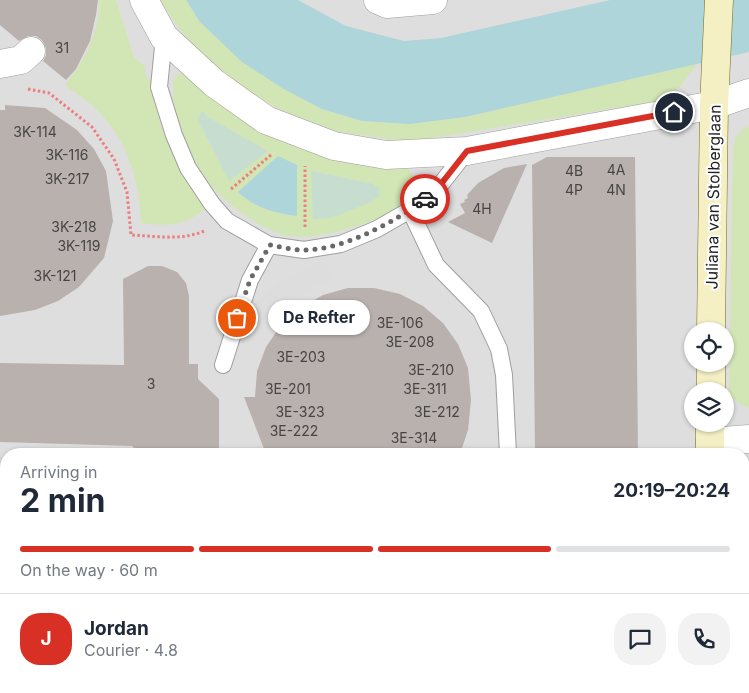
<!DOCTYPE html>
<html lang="en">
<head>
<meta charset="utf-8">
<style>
	body { margin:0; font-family:Inter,sans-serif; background:#f2f2f3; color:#1f2937; height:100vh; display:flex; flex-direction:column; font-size:19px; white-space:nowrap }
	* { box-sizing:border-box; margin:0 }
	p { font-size:16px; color:#747a83 }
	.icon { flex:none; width:28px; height:28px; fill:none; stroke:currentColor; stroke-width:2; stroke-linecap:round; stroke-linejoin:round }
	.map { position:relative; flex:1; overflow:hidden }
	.side { position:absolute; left:0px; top:448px; width:750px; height:246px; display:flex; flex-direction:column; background:#fff; border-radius:20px 20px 0 0; box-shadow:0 1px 4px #0004 }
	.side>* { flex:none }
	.fabs { position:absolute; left:684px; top:322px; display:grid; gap:10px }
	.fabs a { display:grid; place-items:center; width:50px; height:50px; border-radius:50%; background:#fff; box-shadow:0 1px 4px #0004; font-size:25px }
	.pin { position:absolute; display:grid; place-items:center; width:42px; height:42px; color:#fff; margin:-21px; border:2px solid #fff; border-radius:50%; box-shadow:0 1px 5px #0007 }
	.courier { position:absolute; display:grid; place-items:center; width:50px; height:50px; margin:-25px; border:4px solid #d93025; border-radius:50%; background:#fff; color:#222; box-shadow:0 1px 6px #0007 }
	.bubble { position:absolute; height:35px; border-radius:18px; background:#fff; box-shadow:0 1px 4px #0004; font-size:16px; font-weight:700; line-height:35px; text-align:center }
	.head em { font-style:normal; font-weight:700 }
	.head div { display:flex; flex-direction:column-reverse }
	.head { display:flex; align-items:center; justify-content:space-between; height:85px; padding:0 20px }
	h1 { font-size:32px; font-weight:700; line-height:38px }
	.bar { display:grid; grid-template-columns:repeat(4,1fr); gap:8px 5px; align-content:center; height:60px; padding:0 20px }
	.bar i { height:6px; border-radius:4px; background:#e0e1e3 }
	.bar .current { background:#d93025 }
	.bar p { grid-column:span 4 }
	.line { display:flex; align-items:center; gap:12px; padding:0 20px; border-top:1px solid #e0e1e3 }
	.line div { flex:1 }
	.round { display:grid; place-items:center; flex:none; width:52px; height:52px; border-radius:20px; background:#f2f2f3 }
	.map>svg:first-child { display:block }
</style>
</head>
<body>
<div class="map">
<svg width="749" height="693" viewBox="0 0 749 693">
	<rect width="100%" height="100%" fill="#f0ede9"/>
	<!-- residential -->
	<path fill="#dfdede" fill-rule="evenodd" d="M 0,0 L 749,0 L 749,693 L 0,693 ZM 692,331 L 725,331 L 725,364 L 692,364 ZM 692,391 L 725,391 L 725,424 L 692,424 ZM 6,454 L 744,454 L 744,688 L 6,688 Z"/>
	<!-- grass -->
	<path fill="#d2e5b4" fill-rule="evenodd" d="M 99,0 L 116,0 L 134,58 L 144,65 L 147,79 L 152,78 C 154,90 156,103 159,116 C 167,150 186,180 205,209 C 182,227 169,226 141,223 C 140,184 129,144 101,114 C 91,103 77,94 65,85 C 85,61 100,32 99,0 Z
		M 160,0 L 186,0 L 200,22 L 322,109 L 362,121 L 410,124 L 465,117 L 697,64 L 679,88 L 659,101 L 408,142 L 329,130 L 278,109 L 233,81 L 209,62 L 192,45 L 176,24 Z
		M 181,72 L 190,74 L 407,167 L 420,186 C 406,208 378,220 354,227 C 329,234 310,240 283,235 C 279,234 274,231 269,229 C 236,214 205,185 187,153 C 178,137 174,117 173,98 C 173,87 171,78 181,72 ZM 202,112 L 208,117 L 268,151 L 229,180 L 203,131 ZM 311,171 L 373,184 L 341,213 L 331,218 ZM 238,192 L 297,216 C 274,213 255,208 238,192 Z
		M 746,126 L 749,127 L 749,408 L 742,405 L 729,396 L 733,148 L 736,136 Z
		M 749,464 L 749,665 L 744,667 L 744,465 Z"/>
	<!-- wetland -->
	<path fill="#c7ddd0" d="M 202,111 L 208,117 L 268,151 L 229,181 L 198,120 Z
		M 311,171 L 373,184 L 379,188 L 380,195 L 371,202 L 331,218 L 313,219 Z"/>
	<!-- parking -->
	<path fill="#ddd" d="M 312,265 L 325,265 L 332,281 L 312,287 L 297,297 L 262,329 L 250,314 L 262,297 L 277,283 Z
		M 248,688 L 482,688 L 482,693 L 248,693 Z"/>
	<!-- water -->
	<path fill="#aed5d9" d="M 186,0 L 298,0 L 346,26 L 404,41 L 441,38 L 610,0 L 749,0 L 749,52 L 465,117 L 410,124 L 362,121 L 322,109 L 282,88 L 242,62 L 200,22 Z
		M 278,156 L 297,165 L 297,216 C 274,213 255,208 238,192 Z"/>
	<!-- building -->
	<path fill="#b9b1ae" d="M 0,0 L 98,0 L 96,15 L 90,41 L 76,69 L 66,80 L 43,61 L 46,55 L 46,48 L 42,40 L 36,36 L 28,36 L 19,41 L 0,25 Z
		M 5,105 L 45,108 L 77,130 L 94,149 L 106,171 L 113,221 L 104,258 L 79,287 L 58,301 L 35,310 L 0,316 L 0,110 L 5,110 Z
		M 547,157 L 635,157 L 638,454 L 535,454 L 532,165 Z
		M 527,164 L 492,243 L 448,222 L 465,213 L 460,204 L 465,202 L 464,200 L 468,198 L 467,195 L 478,183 L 504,168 Z
		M 148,266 L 162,266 L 177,272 L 186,283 L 189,296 L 189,364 L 198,364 L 198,379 L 219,399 L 219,454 L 140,454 L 132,446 L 0,442 L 0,363 L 124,365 L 123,279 Z
		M 348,288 L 374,288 L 400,294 L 423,306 L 443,323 L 458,344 L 468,368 L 471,400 L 468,430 L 460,454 L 266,454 L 244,397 L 255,397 L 257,371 L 266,347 L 281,325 L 300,308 L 323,295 Z"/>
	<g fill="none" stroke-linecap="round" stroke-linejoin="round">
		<!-- lane casing -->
		<g stroke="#9e9e9e" stroke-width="18">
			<path id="lane" d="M 164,37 L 159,87 L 174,135 L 188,168 L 212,204 L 227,221 L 269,245 L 304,250 L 341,244 L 377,229 L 410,210 L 437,189 L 467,151
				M 410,210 L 436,265 L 481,311 L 499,349 L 504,375 L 508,454
				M 223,365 L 250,280 L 269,245"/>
		</g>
		<!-- street casing -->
		<g stroke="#9e9e9e" stroke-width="29">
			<path id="street" d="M 144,0 L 164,37 L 214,83 L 266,120 L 334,146 L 386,155 L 467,151 L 714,105 L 749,93
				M 378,0 L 387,4 L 433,0
				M 0,64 L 21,60 L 31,51
				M 710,442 L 749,439
				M 0,484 L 6,484
				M 744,685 L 749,685
				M 111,688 L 111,693"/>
		</g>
		<!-- secondary casing -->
		<g stroke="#6f6d11" stroke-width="29">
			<path id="secondary" d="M 711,331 L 714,105 L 719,0
				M 711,391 L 711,364
				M 710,454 L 710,424
				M 702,688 L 702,693"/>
		</g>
		<!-- path -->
		<path stroke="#ec7d81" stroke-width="3" stroke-dasharray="2.5 2.5" stroke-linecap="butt" d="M 28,89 L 49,93 L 92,127 L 114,159 L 127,192 L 131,235 C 156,236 181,241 204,231
			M 231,189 L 272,154
			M 305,227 L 305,166
			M 0,641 L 6,641
			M 73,688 L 73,693"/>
		<!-- lane -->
		<use href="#lane" stroke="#fff" stroke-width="16"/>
		<!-- street -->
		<use href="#street" stroke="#fff" stroke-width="28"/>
		<!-- secondary -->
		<use href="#secondary" stroke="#f4f0c3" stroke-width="28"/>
	</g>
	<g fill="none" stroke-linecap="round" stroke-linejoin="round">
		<!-- done -->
		<path stroke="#696867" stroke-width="5" stroke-dasharray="0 9" d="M 237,318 L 250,280 L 270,245 C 281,247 293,250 304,250 C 343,250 395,222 425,199"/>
		<!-- route -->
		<path stroke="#d93025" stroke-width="6" d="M 425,199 L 437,189 L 467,151 L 674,112"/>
	</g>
	<g text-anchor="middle" stroke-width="4" stroke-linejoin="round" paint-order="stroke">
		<!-- number labels -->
		<g font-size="14" fill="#474544">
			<text x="62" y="53">31</text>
			<text x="35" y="137">3K-114</text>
			<text x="67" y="160">3K-116</text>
			<text x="616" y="175">4A</text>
			<text x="574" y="176">4B</text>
			<text x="67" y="184">3K-217</text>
			<text x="574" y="195">4P</text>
			<text x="616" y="195">4N</text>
			<text x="482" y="214">4H</text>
			<text x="74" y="232">3K-218</text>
			<text x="79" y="251">3K-119</text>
			<text x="55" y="281">3K-121</text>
			<text x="400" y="328">3E-106</text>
			<text x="410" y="347">3E-208</text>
			<text x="301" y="362">3E-203</text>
			<text x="431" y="375">3E-210</text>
			<text x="151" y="389">3</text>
			<text x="288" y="394">3E-201</text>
			<text x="425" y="394">3E-311</text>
			<text x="300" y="417">3E-323</text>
			<text x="437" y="417">3E-212</text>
			<text x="294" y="436">3E-222</text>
			<text x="414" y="443">3E-314</text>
		</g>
		<!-- street labels -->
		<g font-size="16" fill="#212121" stroke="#fff">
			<text transform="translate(713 197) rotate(-89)" y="6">Juliana van Stolberglaan</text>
		</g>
	</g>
</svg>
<div class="fabs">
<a><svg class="icon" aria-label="locate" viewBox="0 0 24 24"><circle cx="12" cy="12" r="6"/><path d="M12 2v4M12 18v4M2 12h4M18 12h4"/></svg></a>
<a><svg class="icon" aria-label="layers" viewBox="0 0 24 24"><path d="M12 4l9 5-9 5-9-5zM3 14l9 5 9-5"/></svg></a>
</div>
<div class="pin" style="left:237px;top:318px;background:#ea580c"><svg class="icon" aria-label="bag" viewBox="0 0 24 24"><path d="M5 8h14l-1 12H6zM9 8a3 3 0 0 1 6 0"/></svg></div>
<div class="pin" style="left:674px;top:112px;background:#1f2937"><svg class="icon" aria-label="home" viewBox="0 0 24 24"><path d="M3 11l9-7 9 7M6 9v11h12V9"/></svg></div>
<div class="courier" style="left:425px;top:199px"><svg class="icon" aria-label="car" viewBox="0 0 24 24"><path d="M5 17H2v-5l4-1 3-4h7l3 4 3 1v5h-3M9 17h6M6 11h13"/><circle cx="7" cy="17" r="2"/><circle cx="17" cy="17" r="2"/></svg></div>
<div class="bubble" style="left:268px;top:300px;width:102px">De Refter</div>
<section class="side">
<div class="head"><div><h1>2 min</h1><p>Arriving in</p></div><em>20:19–20:24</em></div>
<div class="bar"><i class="current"></i><i class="current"></i><i class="current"></i><i></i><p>On the way · 60 m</p></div>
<div class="line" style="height:90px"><b class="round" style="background:#d93025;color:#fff">J</b><div><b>Jordan</b><p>Courier · 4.8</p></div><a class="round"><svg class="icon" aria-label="chat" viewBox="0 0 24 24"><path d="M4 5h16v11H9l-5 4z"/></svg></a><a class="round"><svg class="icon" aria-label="phone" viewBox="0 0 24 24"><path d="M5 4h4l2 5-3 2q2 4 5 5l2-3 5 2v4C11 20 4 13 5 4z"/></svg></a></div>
</section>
</div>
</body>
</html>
